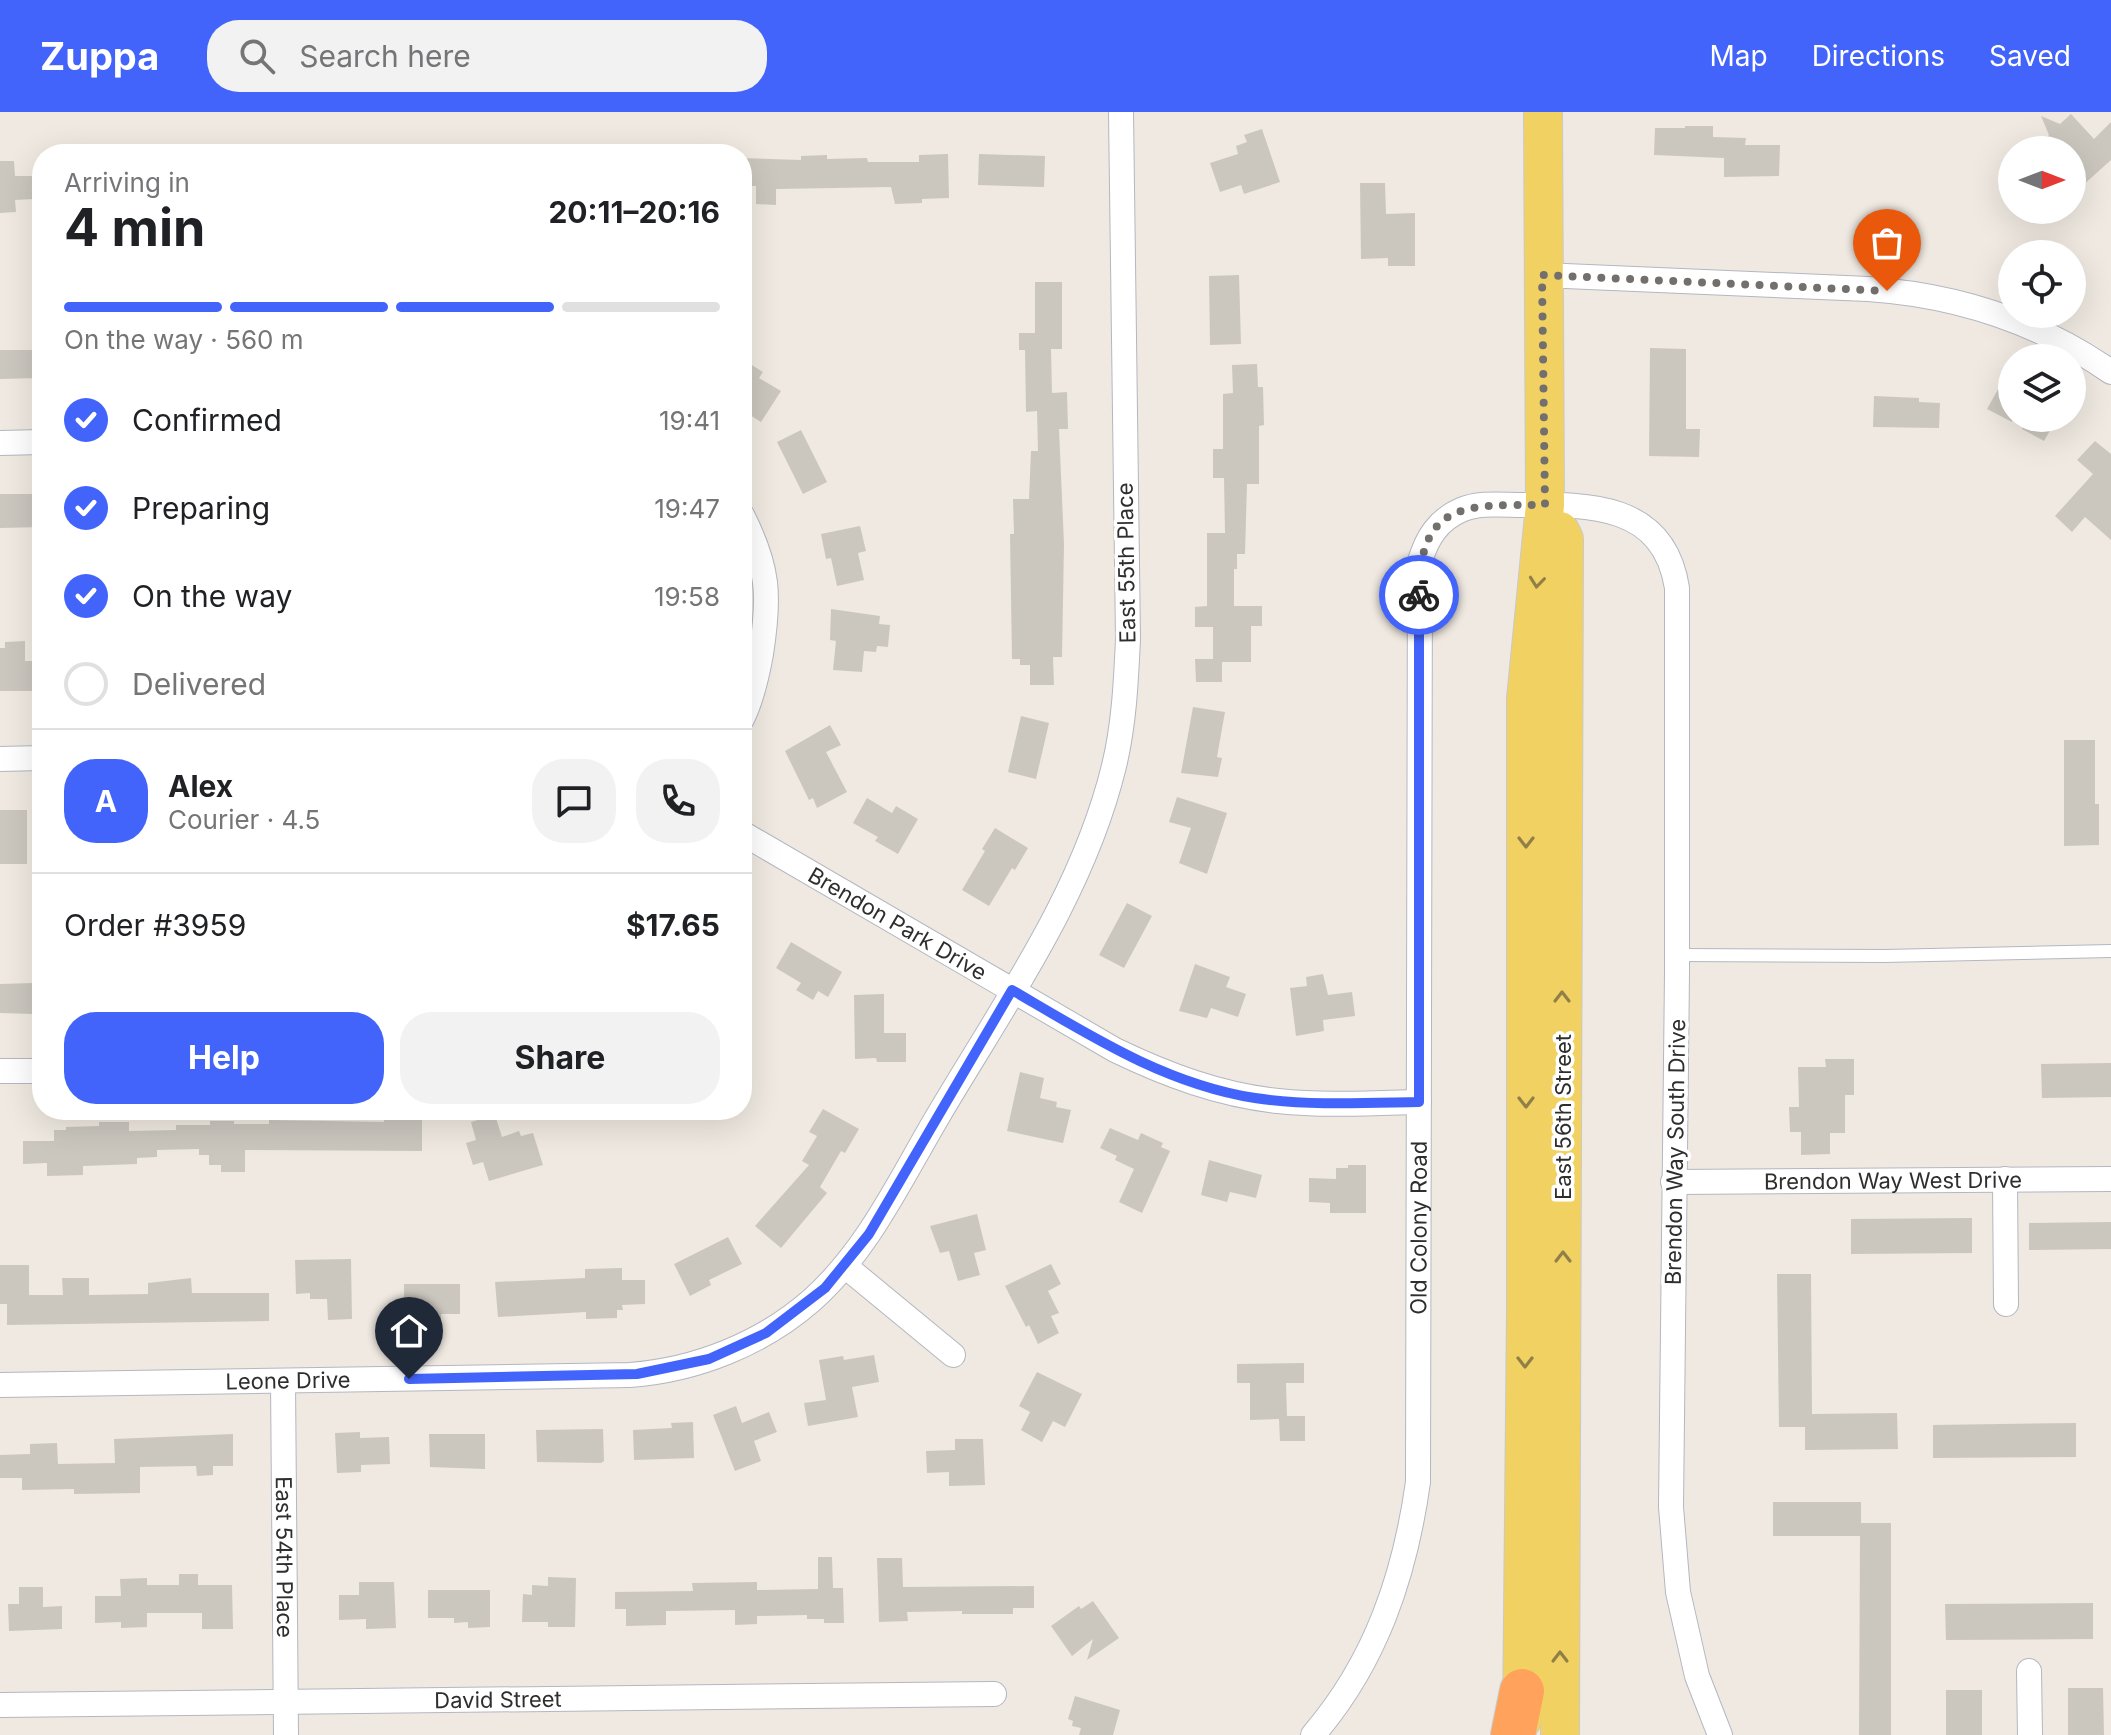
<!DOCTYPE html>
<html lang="en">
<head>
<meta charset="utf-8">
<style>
	body { margin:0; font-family:Inter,sans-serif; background:#f2f2f2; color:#202124; height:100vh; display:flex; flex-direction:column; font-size:30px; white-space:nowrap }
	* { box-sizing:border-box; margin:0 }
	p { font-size:26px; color:#757577 }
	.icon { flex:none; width:44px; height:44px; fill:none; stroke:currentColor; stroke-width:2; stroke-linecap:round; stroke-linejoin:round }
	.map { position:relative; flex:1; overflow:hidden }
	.details { position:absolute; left:32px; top:32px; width:720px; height:976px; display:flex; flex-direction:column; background:#fff; border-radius:32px; box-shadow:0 8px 32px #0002 }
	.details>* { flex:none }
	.needle { width:52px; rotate:90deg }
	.fabs { position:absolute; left:1998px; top:24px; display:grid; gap:16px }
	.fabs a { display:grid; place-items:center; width:88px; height:88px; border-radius:50%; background:#fff; box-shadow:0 8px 32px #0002; font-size:40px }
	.pin { position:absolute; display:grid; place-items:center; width:68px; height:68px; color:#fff; margin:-82px -34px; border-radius:50% 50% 50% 0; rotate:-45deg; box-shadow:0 0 8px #0007 }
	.pin .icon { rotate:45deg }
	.courier { position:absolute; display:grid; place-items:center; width:80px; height:80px; margin:-40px; border:6px solid #4264fb; border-radius:50%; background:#fff; color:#222; box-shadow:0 2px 10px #0007 }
	.head em { font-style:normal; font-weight:700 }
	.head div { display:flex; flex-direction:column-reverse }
	.head { display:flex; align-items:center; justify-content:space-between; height:136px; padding:0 32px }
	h1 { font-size:52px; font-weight:700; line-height:60px }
	.bar { display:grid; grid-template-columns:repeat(4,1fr); gap:12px 8px; align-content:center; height:96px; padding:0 32px }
	.bar i { height:10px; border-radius:6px; background:#e0e0e0 }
	.bar .current { background:#4264fb }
	.bar p { grid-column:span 4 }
	.line { display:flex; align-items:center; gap:20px; padding:0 32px; border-top:2px solid #e0e0e0 }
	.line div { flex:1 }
	.round { display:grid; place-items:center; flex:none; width:84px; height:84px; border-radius:32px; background:#f2f2f2 }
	ol { padding:0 32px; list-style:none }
	li { display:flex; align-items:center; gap:24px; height:88px }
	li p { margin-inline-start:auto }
	li .icon { padding:8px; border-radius:50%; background:#4264fb; color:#fff; stroke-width:4 }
	li:last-child { color:#757577 }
	li i { width:44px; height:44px; border:4px solid #e0e0e0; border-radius:50% }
	.button { display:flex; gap:16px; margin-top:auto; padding:16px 32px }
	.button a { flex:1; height:92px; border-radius:32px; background:#4264fb; color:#fff; font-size:32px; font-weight:700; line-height:92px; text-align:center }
	.button a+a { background:#f2f2f2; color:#202124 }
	header { display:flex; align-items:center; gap:48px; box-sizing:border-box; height:112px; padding:0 40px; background:#4264fb; color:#fff }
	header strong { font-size:38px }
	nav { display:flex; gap:44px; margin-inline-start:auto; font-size:28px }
	.search { width:560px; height:72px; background:#f2f2f2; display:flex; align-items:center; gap:20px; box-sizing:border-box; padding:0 28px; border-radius:32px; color:#757577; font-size:30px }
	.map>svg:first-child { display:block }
</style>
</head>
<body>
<header>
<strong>Zuppa</strong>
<div class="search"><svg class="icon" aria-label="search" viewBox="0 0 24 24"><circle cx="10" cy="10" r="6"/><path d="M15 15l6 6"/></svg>Search here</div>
<nav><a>Map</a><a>Directions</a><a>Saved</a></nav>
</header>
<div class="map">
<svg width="2111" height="1623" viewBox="0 0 2111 1623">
	<rect width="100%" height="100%" fill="#efe9e1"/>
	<!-- building -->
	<path fill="#cbc7bf" d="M 2071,2 L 2094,27 L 2111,10 L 2111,48 L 2072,83 L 2072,38 L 2033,38 L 2049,23 L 2041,4 L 2060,12 Z
		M 1685,14 L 1713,14 L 1713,25 L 1746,26 L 1745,33 L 1780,33 L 1779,64 L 1724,65 L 1724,46 L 1654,43 L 1655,16 L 1685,16 Z
		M 1262,17 L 1280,70 L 1244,82 L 1241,73 L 1220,80 L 1210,51 L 1238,42 L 1236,34 L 1247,30 L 1244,23 Z
		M 948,42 L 949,86 L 922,87 L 922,91 L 895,92 L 891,75 L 776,77 L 776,93 L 756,92 L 756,74 L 742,74 L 742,46 L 801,48 L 801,44 L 827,43 L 827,47 L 867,46 L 868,50 L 919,50 L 919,43 Z
		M 979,42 L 1045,44 L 1044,75 L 978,73 Z
		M 0,49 L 14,49 L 15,64 L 34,64 L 34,87 L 15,88 L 16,100 L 0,101 Z
		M 1360,71 L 1385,71 L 1386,102 L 1415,101 L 1415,154 L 1388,154 L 1388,146 L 1361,147 Z
		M 1239,163 L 1241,232 L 1210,233 L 1209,164 Z
		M 1035,170 L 1062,170 L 1062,237 L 1051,237 L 1052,281 L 1067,280 L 1068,317 L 1059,317 L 1064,432 L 1062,545 L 1053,545 L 1054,573 L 1030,573 L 1030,553 L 1020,553 L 1020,547 L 1012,547 L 1010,422 L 1014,422 L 1013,387 L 1029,387 L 1031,339 L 1038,339 L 1037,299 L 1026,300 L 1025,238 L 1019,238 L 1019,221 L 1035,221 Z
		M 1650,236 L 1686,237 L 1686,317 L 1700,317 L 1699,345 L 1649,344 Z
		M 0,238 L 41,238 L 41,266 L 0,267 Z
		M 742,247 L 763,260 L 759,266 L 781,279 L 761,310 L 742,298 Z
		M 1257,252 L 1258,275 L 1263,275 L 1264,313 L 1259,314 L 1259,372 L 1247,372 L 1245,442 L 1237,442 L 1237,457 L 1234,457 L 1234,494 L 1262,494 L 1262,514 L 1251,514 L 1251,550 L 1222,550 L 1222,570 L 1196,570 L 1195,547 L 1213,547 L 1213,515 L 1195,515 L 1195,495 L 1207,494 L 1207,421 L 1225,421 L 1224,366 L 1213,366 L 1213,337 L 1223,337 L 1223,282 L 1233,281 L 1232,253 Z
		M 2001,272 L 2012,278 L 2012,310 L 1987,297 Z
		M 1874,284 L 1919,286 L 1919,290 L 1940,291 L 1939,316 L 1873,315 Z
		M 2028,306 L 2057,306 L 2044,329 L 2022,317 Z
		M 801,318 L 827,370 L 803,382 L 777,330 Z
		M 2095,329 L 2111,342 L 2111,428 L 2085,405 L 2072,420 L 2055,404 L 2093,362 L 2077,348 Z
		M 0,382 L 42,382 L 42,415 L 0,416 Z
		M 860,414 L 866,439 L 858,441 L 864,468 L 837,474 L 831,446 L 826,447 L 821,422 Z
		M 831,497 L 880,504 L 879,512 L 890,513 L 888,535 L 877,534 L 876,540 L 864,539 L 862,560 L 833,558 L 836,529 L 830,528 Z
		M 25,529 L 25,549 L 32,549 L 32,579 L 0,579 L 0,536 L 5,536 L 5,530 Z
		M 1193,595 L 1225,600 L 1217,645 L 1222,646 L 1218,665 L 1181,661 Z
		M 1021,604 L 1049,611 L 1036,667 L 1008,660 Z
		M 830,613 L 841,633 L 826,640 L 847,680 L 817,696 L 813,686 L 809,688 L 785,639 Z
		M 2064,628 L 2095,628 L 2095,692 L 2099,692 L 2099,733 L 2064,734 Z
		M 1177,685 L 1227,701 L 1207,762 L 1179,751 L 1191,716 L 1169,710 Z
		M 867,686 L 892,701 L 896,694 L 918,707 L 898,742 L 875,729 L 878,725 L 853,711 Z
		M 0,698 L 27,698 L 27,752 L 0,752 Z
		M 995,716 L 1028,736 L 1015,758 L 1012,756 L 989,794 L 962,778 L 985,739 L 982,737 Z
		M 1127,791 L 1152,804 L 1124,856 L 1099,843 Z
		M 791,830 L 842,860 L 828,885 L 818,879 L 813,888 L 796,878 L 801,871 L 776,856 Z
		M 1195,852 L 1230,865 L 1226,875 L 1246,882 L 1238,905 L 1211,896 L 1207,906 L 1179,899 Z
		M 1323,862 L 1328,883 L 1352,880 L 1355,904 L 1323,908 L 1324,919 L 1296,924 L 1290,876 L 1307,874 L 1306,865 Z
		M 33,871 L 33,902 L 0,901 L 0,872 Z
		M 884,882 L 884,921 L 906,921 L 906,950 L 877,950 L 876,946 L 855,947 L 854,883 Z
		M 1825,947 L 1854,947 L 1854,983 L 1845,983 L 1845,1021 L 1830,1021 L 1830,1042 L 1801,1043 L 1801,1020 L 1790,1020 L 1789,995 L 1799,995 L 1798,955 L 1826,955 Z
		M 2111,951 L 2111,985 L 2042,986 L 2041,952 Z
		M 1020,960 L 1044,966 L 1040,986 L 1057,990 L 1056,995 L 1071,998 L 1063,1031 L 1007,1019 Z
		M 823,997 L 859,1017 L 845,1041 L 841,1039 L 820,1075 L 827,1081 L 781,1136 L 755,1114 L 809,1053 L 802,1049 L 817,1024 L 809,1020 Z
		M 495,1003 L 502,1025 L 519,1019 L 521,1024 L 533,1021 L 543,1053 L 489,1069 L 483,1050 L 473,1053 L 466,1031 L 476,1028 L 471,1010 Z
		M 384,1006 L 422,1006 L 422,1039 L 245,1038 L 245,1060 L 221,1060 L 221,1053 L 209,1053 L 209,1043 L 199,1043 L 199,1037 L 157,1038 L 157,1045 L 137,1046 L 137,1052 L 83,1054 L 83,1063 L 47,1064 L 47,1051 L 23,1052 L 23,1029 L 54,1029 L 54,1018 L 66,1018 L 66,1015 L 99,1014 L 99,1010 L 129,1010 L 129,1019 L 176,1018 L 176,1013 L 210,1013 L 210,1009 L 234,1009 L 234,1012 L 269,1012 L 269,1008 L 384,1010 Z
		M 1110,1016 L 1138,1028 L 1141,1021 L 1163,1031 L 1161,1035 L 1170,1039 L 1142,1101 L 1119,1090 L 1134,1057 L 1115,1048 L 1117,1044 L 1100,1036 Z
		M 1209,1048 L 1262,1063 L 1256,1086 L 1230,1080 L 1227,1090 L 1201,1083 Z
		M 1348,1053 L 1366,1053 L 1366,1101 L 1330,1101 L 1330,1091 L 1309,1090 L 1309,1066 L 1336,1067 L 1336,1056 L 1348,1056 Z
		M 977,1102 L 986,1138 L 974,1141 L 980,1163 L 958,1169 L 949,1139 L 940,1141 L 930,1114 Z
		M 1972,1106 L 1972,1141 L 1851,1142 L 1851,1107 Z
		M 2111,1110 L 2111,1137 L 2029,1138 L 2029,1111 Z
		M 728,1125 L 742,1152 L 709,1168 L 711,1173 L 690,1184 L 674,1152 Z
		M 351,1147 L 352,1207 L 328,1208 L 327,1187 L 310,1187 L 310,1181 L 296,1182 L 295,1148 Z
		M 1051,1152 L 1061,1172 L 1048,1179 L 1059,1201 L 1051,1204 L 1059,1221 L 1038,1232 L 1029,1213 L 1026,1215 L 1005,1174 Z
		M 0,1153 L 29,1153 L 29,1183 L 63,1183 L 62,1166 L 89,1166 L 89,1183 L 148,1182 L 148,1171 L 191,1166 L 192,1181 L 269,1181 L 269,1209 L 7,1213 L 7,1192 L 0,1192 Z
		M 622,1156 L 622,1168 L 645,1168 L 645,1192 L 622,1193 L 623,1198 L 617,1198 L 617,1206 L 586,1207 L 586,1200 L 498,1205 L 495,1170 L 585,1166 L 585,1157 Z
		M 1777,1162 L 1811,1162 L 1812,1302 L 1897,1301 L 1898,1337 L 1805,1338 L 1805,1315 L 1779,1315 Z
		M 404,1172 L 460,1172 L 460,1202 L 441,1202 L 441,1207 L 404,1207 Z
		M 874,1243 L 879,1270 L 852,1275 L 858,1305 L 808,1314 L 804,1291 L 826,1288 L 819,1248 L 843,1244 L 844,1248 Z
		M 1304,1251 L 1304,1271 L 1286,1271 L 1287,1304 L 1305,1304 L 1305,1329 L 1280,1329 L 1279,1307 L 1250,1308 L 1250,1271 L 1237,1271 L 1237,1252 Z
		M 1037,1260 L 1082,1282 L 1065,1315 L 1053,1309 L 1042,1330 L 1021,1318 L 1030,1300 L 1019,1294 Z
		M 736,1294 L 742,1311 L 769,1300 L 777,1320 L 754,1329 L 761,1349 L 735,1359 L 713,1303 Z
		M 693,1310 L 694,1346 L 634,1348 L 633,1318 L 672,1316 L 671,1311 Z
		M 2076,1311 L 2076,1345 L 1933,1346 L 1933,1313 Z
		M 603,1317 L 604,1349 L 601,1351 L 537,1350 L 536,1318 Z
		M 360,1320 L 360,1326 L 389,1325 L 390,1352 L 361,1353 L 361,1360 L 337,1361 L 335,1321 Z
		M 233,1322 L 233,1354 L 213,1354 L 213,1363 L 197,1364 L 196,1354 L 140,1355 L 140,1381 L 74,1382 L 74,1377 L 22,1378 L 22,1366 L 0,1366 L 0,1343 L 30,1342 L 30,1332 L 57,1331 L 58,1352 L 115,1351 L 114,1327 Z
		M 429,1322 L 485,1322 L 485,1357 L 430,1355 Z
		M 955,1327 L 983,1327 L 985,1373 L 949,1374 L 949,1360 L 927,1361 L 926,1339 L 955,1338 Z
		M 1773,1390 L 1861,1390 L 1861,1411 L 1891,1411 L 1891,1623 L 1859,1623 L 1860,1424 L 1773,1424 Z
		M 818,1445 L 832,1445 L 833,1476 L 843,1476 L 844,1511 L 824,1511 L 824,1507 L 807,1507 L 807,1503 L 757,1504 L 757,1512 L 735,1513 L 735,1498 L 666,1499 L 666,1513 L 626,1514 L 626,1497 L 615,1497 L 615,1480 L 693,1479 L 692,1471 L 757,1470 L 757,1478 L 818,1477 Z
		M 877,1446 L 902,1446 L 903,1475 L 1034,1474 L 1034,1496 L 1013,1496 L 1013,1502 L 962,1502 L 962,1499 L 907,1500 L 908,1509 L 879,1510 Z
		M 179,1462 L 198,1462 L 198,1473 L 232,1473 L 233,1517 L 202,1517 L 202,1501 L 147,1501 L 147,1515 L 121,1516 L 121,1510 L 95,1511 L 95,1484 L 121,1484 L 120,1467 L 147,1466 L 147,1473 L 179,1473 Z
		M 548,1465 L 576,1466 L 575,1515 L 548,1515 L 548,1510 L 522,1510 L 523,1482 L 532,1483 L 532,1473 L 548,1474 Z
		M 359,1470 L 394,1470 L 396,1516 L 366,1517 L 366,1507 L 339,1508 L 339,1483 L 359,1483 Z
		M 19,1475 L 43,1475 L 43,1495 L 62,1494 L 62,1517 L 9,1519 L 8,1492 L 19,1492 Z
		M 428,1478 L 490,1478 L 490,1515 L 468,1516 L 468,1510 L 454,1511 L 454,1506 L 428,1506 Z
		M 1093,1489 L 1119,1526 L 1087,1548 L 1093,1527 L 1072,1544 L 1051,1514 L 1079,1494 L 1081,1497 Z
		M 2093,1491 L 2093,1527 L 1946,1528 L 1945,1492 Z
		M 2068,1576 L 2103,1576 L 2104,1623 L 2068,1623 Z
		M 1946,1578 L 1982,1578 L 1982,1623 L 1946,1623 Z
		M 1075,1584 L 1120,1598 L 1113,1623 L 1079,1623 L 1081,1616 L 1072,1614 L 1073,1609 L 1068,1607 Z"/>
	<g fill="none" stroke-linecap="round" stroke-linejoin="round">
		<!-- lane casing -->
		<g stroke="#b4b7c1" stroke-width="14">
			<path id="lane" d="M 1677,843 L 1884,844 L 2111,839"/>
		</g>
		<!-- street casing -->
		<g stroke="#b4b7c1" stroke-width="26">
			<g id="street">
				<path d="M 1542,163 L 1868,177 C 1956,183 2039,210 2111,260"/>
				<path d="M 0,331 L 42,330"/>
				<path d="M 742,403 C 769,456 770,484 761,542 C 757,564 752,587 742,607"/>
				<path d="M 0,647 L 42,646"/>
				<path id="s1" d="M 742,721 L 1115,938 C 1167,963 1220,983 1278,989 C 1325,994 1372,991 1419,990"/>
				<path d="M 0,959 L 42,959"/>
				<path d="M 2005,1067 L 2006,1192"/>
				<path id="s2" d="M 1673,1070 L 2111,1067"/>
				<path d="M 845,1154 L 953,1243"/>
				<path id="s3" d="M 283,1269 L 286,1623"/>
				<path id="s4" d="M 0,1273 L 630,1263 C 696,1258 762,1232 812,1188 C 868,1138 900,1068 938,1004 C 1004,892 1083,782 1114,654 C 1124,613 1126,570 1128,527 L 1121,0"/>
				<path d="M 2029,1559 L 2030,1623"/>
				<path id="s5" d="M 0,1593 L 994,1582"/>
				<path id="s6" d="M 1313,1623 C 1376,1550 1405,1463 1418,1370 L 1420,449 C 1427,426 1438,408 1461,398 C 1479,390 1503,393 1522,393 C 1590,392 1664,392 1677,476 L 1677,861 L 1671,1395 L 1678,1480 L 1697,1564 L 1720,1623"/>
			</g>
		</g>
		<!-- primary casing -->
		<g stroke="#c9c9c9" stroke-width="40">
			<path id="primary" d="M 1560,419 L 1564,427 L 1560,1623
				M 1522,1608 L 1526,1200 L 1526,587 L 1545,393 L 1543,0"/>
		</g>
		<!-- highway casing -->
		<g stroke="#c9c9c9" stroke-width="46">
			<path id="highway" d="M 1513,1623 L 1522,1579"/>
		</g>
		<!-- lane -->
		<use href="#lane" stroke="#fff" stroke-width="12"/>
		<!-- street -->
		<use href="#street" stroke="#fff" stroke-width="24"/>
		<!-- primary -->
		<use href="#primary" stroke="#f2d163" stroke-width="38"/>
		<!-- highway -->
		<use href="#highway" stroke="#ffa35c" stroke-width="44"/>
	</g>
	<!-- one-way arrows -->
	<defs><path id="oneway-chevron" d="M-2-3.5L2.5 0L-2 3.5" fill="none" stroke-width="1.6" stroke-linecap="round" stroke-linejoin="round" transform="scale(2)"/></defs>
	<g stroke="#908048">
		<use href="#oneway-chevron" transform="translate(1537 470) rotate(96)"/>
		<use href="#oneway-chevron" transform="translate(1526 730) rotate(90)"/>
		<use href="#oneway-chevron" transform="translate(1562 885) rotate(-90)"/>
		<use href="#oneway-chevron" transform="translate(1526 990) rotate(90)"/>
		<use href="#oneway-chevron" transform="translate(1563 1145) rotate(-90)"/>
		<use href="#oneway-chevron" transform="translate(1525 1250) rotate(90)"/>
		<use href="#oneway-chevron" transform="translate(1560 1545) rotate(-90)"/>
	</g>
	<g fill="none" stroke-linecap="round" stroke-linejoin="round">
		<!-- done -->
		<path stroke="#726f6d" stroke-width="8" stroke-dasharray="0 14.4" d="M 1419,483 C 1419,387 1469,393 1545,393 L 1542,163 L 1887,179"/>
		<!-- route -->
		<path stroke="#4264fb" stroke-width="10" d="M 409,1267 L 637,1262 L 709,1247 L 766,1221 L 825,1176 L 869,1122 L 1012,878 C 1089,923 1165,972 1255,986 C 1309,994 1365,991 1419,990 L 1419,483"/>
	</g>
	<g text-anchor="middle" stroke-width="7" stroke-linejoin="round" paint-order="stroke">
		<!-- street labels -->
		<g font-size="22" fill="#2e2e2e" stroke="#fff">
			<text transform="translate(1126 451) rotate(-91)" y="8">East 55th Place</text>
			<text dy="8" stroke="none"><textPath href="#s1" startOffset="180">Brendon Park Drive</textPath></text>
			<text transform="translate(1563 1005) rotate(-90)" y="8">East 56th Street</text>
			<text transform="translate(1675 1040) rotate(-89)" y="8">Brendon Way South Drive</text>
			<text dy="8" stroke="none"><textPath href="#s2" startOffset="220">Brendon Way West Drive</textPath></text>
			<text dy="8" stroke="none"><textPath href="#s6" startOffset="532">Old Colony Road</textPath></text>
			<text dy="8" stroke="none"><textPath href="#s4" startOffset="288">Leone Drive</textPath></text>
			<text dy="8" stroke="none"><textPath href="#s3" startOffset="176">East 54th Place</textPath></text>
			<text dy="8" stroke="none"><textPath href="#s5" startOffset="498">David Street</textPath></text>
		</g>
	</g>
</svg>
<div class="fabs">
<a><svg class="needle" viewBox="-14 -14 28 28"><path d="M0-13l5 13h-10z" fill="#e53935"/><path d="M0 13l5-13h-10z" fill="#757577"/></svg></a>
<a><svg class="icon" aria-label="locate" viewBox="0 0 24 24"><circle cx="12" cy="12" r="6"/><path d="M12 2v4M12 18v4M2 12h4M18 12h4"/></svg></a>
<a><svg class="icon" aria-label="layers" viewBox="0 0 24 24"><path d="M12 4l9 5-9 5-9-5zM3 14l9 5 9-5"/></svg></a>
</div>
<div class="pin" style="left:1887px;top:179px;background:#ea580c"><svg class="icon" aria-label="bag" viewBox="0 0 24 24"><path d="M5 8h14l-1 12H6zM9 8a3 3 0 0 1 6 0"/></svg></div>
<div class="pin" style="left:409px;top:1267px;background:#1f2937"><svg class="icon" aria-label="home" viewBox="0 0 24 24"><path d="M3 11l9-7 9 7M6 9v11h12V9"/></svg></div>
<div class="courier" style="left:1419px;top:483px"><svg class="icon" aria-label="bike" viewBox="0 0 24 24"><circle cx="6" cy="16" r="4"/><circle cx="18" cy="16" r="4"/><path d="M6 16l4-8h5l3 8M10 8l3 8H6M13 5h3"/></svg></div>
<section class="details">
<div class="head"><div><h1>4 min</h1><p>Arriving in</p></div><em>20:11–20:16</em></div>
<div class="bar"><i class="current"></i><i class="current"></i><i class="current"></i><i></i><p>On the way · 560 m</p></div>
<ol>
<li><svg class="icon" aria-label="check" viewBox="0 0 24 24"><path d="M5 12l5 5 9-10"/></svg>Confirmed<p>19:41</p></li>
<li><svg class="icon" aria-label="check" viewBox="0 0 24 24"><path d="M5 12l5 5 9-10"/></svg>Preparing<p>19:47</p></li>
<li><svg class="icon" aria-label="check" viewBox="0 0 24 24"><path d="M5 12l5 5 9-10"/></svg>On the way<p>19:58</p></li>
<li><i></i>Delivered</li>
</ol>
<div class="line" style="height:144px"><b class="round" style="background:#4264fb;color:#fff">A</b><div><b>Alex</b><p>Courier · 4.5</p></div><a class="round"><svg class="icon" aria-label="chat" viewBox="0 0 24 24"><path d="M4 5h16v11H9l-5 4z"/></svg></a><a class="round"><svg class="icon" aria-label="phone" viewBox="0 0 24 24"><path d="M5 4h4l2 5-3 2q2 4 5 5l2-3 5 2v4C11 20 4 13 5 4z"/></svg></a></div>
<div class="line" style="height:104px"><div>Order #3959</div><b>$17.65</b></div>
<div class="button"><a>Help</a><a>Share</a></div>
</section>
</div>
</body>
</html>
